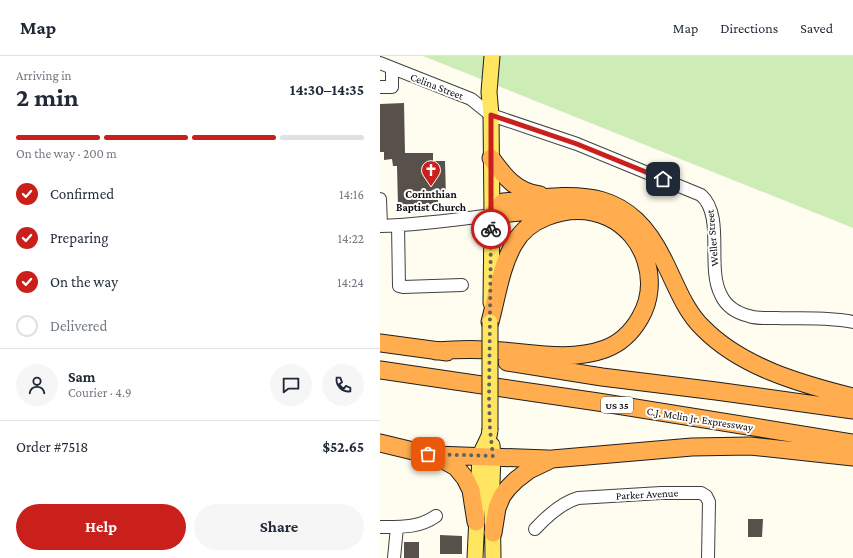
<!DOCTYPE html>
<html lang="en">
<head>
<meta charset="utf-8">
<style>
	body { margin:0; font-family:"Crimson Pro",serif; background:#f6f6f7; color:#1f2937; height:100vh; display:flex; flex-direction:column; font-size:15px; white-space:nowrap }
	* { box-sizing:border-box; margin:0 }
	p { font-size:13px; color:#747a83 }
	.icon { flex:none; width:22px; height:22px; fill:none; stroke:currentColor; stroke-width:2; stroke-linecap:round; stroke-linejoin:round }
	.map { position:relative; flex:1; overflow:hidden }
	.side { display:flex; flex-direction:column; background:#fff; width:380px }
	.side>* { flex:none }
	.pin { position:absolute; display:grid; place-items:center; width:34px; height:34px; color:#fff; margin:-17px; border-radius:8px; box-shadow:0 2px 6px #0006 }
	.courier { position:absolute; display:grid; place-items:center; width:40px; height:40px; margin:-20px; border:3px solid #ca201b; border-radius:50%; background:#fff; color:#222; box-shadow:0 1px 5px #0007 }
	.head em { font-style:normal; font-weight:700 }
	.head div { display:flex; flex-direction:column-reverse }
	.head { display:flex; align-items:center; justify-content:space-between; height:68px; padding:0 16px }
	h1 { font-size:26px; font-weight:700; line-height:30px }
	.bar { display:grid; grid-template-columns:repeat(4,1fr); gap:6px 4px; align-content:center; height:48px; padding:0 16px }
	.bar i { height:5px; border-radius:3px; background:#e0e1e3 }
	.bar .on { background:#ca201b }
	.bar p { grid-column:span 4 }
	.line { display:flex; align-items:center; gap:10px; padding:0 16px; border-top:1px solid #e0e1e3 }
	.line div { flex:1 }
	.round { display:grid; place-items:center; flex:none; width:42px; height:42px; border-radius:21px; background:#f6f6f7 }
	ol { padding:0 16px; list-style:none }
	li { display:flex; align-items:center; gap:12px; height:44px }
	li p { margin-inline-start:auto }
	li .icon { padding:4px; border-radius:50%; background:#ca201b; color:#fff; stroke-width:4 }
	li:last-child { color:#747a83 }
	li i { width:22px; height:22px; border:2px solid #e0e1e3; border-radius:50% }
	.primary-button { display:flex; gap:8px; margin-top:auto; padding:8px 16px }
	.primary-button a { flex:1; height:46px; border-radius:24px; background:#ca201b; color:#fff; font-size:16px; font-weight:700; line-height:46px; text-align:center }
	.primary-button a+a { background:#f6f6f7; color:#1f2937 }
	header { display:flex; align-items:center; gap:24px; box-sizing:border-box; height:56px; padding:0 20px; background:#fff; border-bottom:1px solid #e0e1e3 }
	header strong { font-size:19px }
	nav { display:flex; gap:22px; margin-inline-start:auto; font-size:14px }
	main { display:flex; flex:1; min-height:0 }
	.map>svg:first-child { display:block }
</style>
</head>
<body>
<header>
<strong>Map</strong>
<nav><a>Map</a><a>Directions</a><a>Saved</a></nav>
</header>
<main>
<section class="side">
<div class="head"><div><h1>2 min</h1><p>Arriving in</p></div><em>14:30–14:35</em></div>
<div class="bar"><i class="on"></i><i class="on"></i><i class="on"></i><i></i><p>On the way · 200 m</p></div>
<ol>
<li><svg class="icon" aria-label="check" viewBox="0 0 24 24"><path d="M5 12l5 5 9-10"/></svg>Confirmed<p>14:16</p></li>
<li><svg class="icon" aria-label="check" viewBox="0 0 24 24"><path d="M5 12l5 5 9-10"/></svg>Preparing<p>14:22</p></li>
<li><svg class="icon" aria-label="check" viewBox="0 0 24 24"><path d="M5 12l5 5 9-10"/></svg>On the way<p>14:24</p></li>
<li><i></i>Delivered</li>
</ol>
<div class="line" style="height:72px"><a class="round"><svg class="icon" aria-label="person" viewBox="0 0 24 24"><circle cx="12" cy="8" r="4"/><path d="M4 21q1-7 8-7t8 7"/></svg></a><div><b>Sam</b><p>Courier · 4.9</p></div><a class="round"><svg class="icon" aria-label="chat" viewBox="0 0 24 24"><path d="M4 5h16v11H9l-5 4z"/></svg></a><a class="round"><svg class="icon" aria-label="phone" viewBox="0 0 24 24"><path d="M5 4h4l2 5-3 2q2 4 5 5l2-3 5 2v4C11 20 4 13 5 4z"/></svg></a></div>
<div class="line" style="height:52px"><div>Order #7518</div><b>$52.65</b></div>
<div class="primary-button"><a>Help</a><a>Share</a></div>
</section>
<div class="map">
<svg width="473" height="502" viewBox="0 0 473 502">
	<rect width="100%" height="100%" fill="#fffdf0"/>
	<!-- green -->
	<path fill="#ceedb6" d="M 43,0 L 473,0 L 473,172 Z"/>
	<!-- building -->
	<path fill="#58504a" d="M 24,47 L 25,97 L 53,97 L 53,105 L 65,105 L 66,142 L 58,142 L 58,149 L 18,150 L 17,110 L 13,110 L 12,103 L 4,104 L 4,96 L 0,96 L 0,48 Z
		M 368,463 L 383,463 L 382,481 L 368,481 Z
		M 60,479 L 82,480 L 82,498 L 60,498 Z
		M 24,486 L 39,486 L 39,502 L 24,502 Z"/>
	<g fill="none" stroke-linecap="round" stroke-linejoin="round">
		<!-- minor casing -->
		<g stroke="#414141" stroke-width="14">
			<path id="minor" d="M 0,7 L 91,43 L 111,59 L 197,88 L 321,139 C 345,160 326,211 341,239 C 346,250 357,257 369,260 C 378,263 388,262 397,262 C 422,263 449,261 473,266
				M 0,31 L 12,31 L 12,12
				M 0,143 L 1,170
				M 18,169 L 19,230 L 23,231 L 82,229
				M 0,170 C 37,169 74,164 112,159
				M 0,471 C 21,471 39,472 56,460
				M 155,473 C 167,460 181,447 198,442 L 281,437 L 321,437 L 326,440 L 329,446 L 328,502
				M 14,502 L 17,471"/>
		</g>
		<!-- major casing -->
		<g stroke="#1f1f1f" stroke-width="17">
			<path id="major" d="M 111,247 L 112,159 L 111,59 L 109,36 L 112,0
				M 112,389 L 113,400 L 112,427 L 113,502
				M 95,502 L 100,399 L 109,380 L 110,374"/>
		</g>
		<!-- highway casing -->
		<g stroke="#1f1f1f" stroke-width="19">
			<path id="highway" d="M 111,102 C 124,120 136,136 160,139
				M 112,159 L 123,146 C 197,138 247,127 285,207 C 296,229 305,255 323,272 C 361,311 421,328 473,341
				M 112,159 L 140,156 L 173,154
				M 0,287 L 67,296
				M 56,295 C 78,293 101,293 123,295 C 157,298 192,305 225,293 C 241,287 252,276 260,262 C 281,226 265,178 228,161 C 208,152 186,153 166,161 C 153,166 141,175 134,188 C 121,210 117,240 110,266
				M 127,306 L 222,321 L 336,335 L 473,354
				M 0,314 L 218,346 L 473,387
				M 0,387 L 58,401 L 76,411 L 85,422 L 91,434 L 96,466
				M 56,399 L 168,403
				M 113,477 L 117,452 L 122,440 L 128,432 L 136,424 L 149,414 L 172,403 L 312,391 L 370,390 L 473,401"/>
		</g>
		<!-- minor -->
		<use href="#minor" stroke="#fff" stroke-width="12"/>
		<!-- major -->
		<use href="#major" stroke="#ffe560" stroke-width="15"/>
		<!-- highway -->
		<use href="#highway" stroke="#ffad4e" stroke-width="17"/>
		<!-- major-bridge casing -->
		<g stroke="#1f1f1f" stroke-width="17" stroke-linecap="butt">
			<path id="major-bridge" d="M 110,374 L 110,266"/>
		</g>
		<!-- major-bridge -->
		<use href="#major-bridge" stroke="#ffe560" stroke-width="15"/>
	</g>
	<g fill="none" stroke-linecap="round" stroke-linejoin="round">
		<!-- done -->
		<path stroke="#62625d" stroke-width="4" stroke-dasharray="0 7.2" d="M 48,398 L 113,400 L 110,374 L 109,342 L 111,173"/>
		<!-- route -->
		<path stroke="#ca201b" stroke-width="5" d="M 111,173 L 111,59 L 197,88 L 283,123"/>
	</g>
	<!-- icons -->
	<defs>
		<g id="church-pin" transform="scale(1)"><path d="M0 17L-7.5 6A9.5 9.5 0 1 1 7.5 6Z" fill="#ca201b" stroke="#fff"/><path d="M-1.2-6h2.4v3.5h3.3v2.4h-3.3V6h-2.4V-.1h-3.3v-2.4h3.3Z" fill="#fff"/></g>
	</defs>
	<g fill-rule="evenodd">
		<use href="#church-pin" x="51" y="114"/>
	</g>
	<g text-anchor="middle" stroke-width="4" stroke-linejoin="round" paint-order="stroke">
		<!-- shield labels -->
		<rect fill="#fff" stroke="#565656" stroke-width="1" x="221" y="341" width="32" height="16" rx="3"/>
		<g font-size="10" font-weight="bold" fill="#0e0e0e">
			<text x="237" y="353">US 35</text>
		</g>
		<!-- street labels -->
		<g font-size="11" fill="#0e0e0e" stroke="#fff">
			<text transform="translate(57 30) rotate(21)" y="4">Celina Street</text>
			<text transform="translate(332 182) rotate(-95)" y="4">Weller Street</text>
			<text transform="translate(320 363) rotate(9)" y="4">C.J. Mclin Jr. Expressway</text>
			<text transform="translate(267 438) rotate(-3)" y="4">Parker Avenue</text>
		</g>
		<!-- poi labels -->
		<g font-size="11" font-weight="bold" fill="#0e0e0e" stroke="#fff">
			<text x="51" y="142">Corinthian<tspan x="51" dy="13">Baptist Church</tspan></text>
		</g>
	</g>
</svg>
<div class="pin" style="left:48px;top:398px;background:#ea580c"><svg class="icon" aria-label="bag" viewBox="0 0 24 24"><path d="M5 8h14l-1 12H6zM9 8a3 3 0 0 1 6 0"/></svg></div>
<div class="pin" style="left:283px;top:123px;background:#1f2937"><svg class="icon" aria-label="home" viewBox="0 0 24 24"><path d="M3 11l9-7 9 7M6 9v11h12V9"/></svg></div>
<div class="courier" style="left:111px;top:173px"><svg class="icon" aria-label="bike" viewBox="0 0 24 24"><circle cx="6" cy="16" r="4"/><circle cx="18" cy="16" r="4"/><path d="M6 16l4-8h5l3 8M10 8l3 8H6M13 5h3"/></svg></div>
</div>
</main>
</body>
</html>
